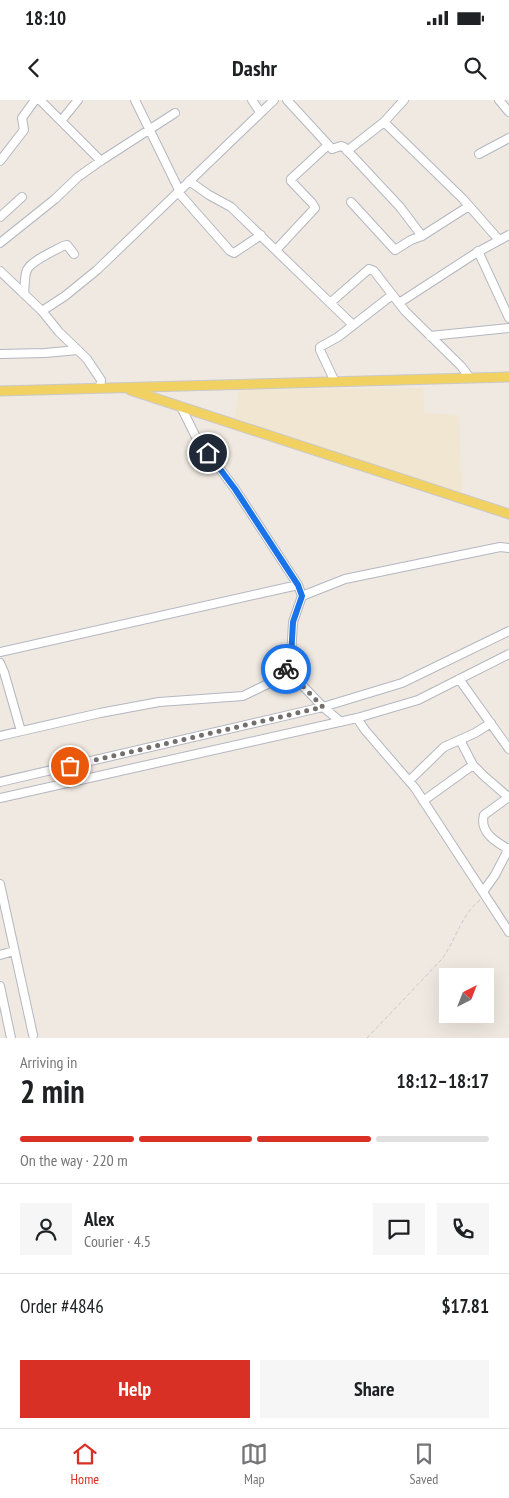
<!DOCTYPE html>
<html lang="en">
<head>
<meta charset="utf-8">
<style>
	body { margin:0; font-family:"PT Sans Narrow",sans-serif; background:#f6f6f6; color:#202124; height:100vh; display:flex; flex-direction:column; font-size:19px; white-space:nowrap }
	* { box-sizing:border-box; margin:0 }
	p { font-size:16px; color:#757577 }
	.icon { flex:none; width:28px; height:28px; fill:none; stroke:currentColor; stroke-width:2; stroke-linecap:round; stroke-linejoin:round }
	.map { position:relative; height:938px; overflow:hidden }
	.details { display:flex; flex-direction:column; background:#fff; flex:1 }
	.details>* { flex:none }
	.needle { width:32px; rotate:42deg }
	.controls { position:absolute; left:439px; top:868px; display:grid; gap:10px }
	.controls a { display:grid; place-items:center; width:55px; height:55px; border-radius:0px; background:#fff; box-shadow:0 5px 20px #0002; font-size:25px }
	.pin { position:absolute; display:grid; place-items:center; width:42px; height:42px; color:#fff; margin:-21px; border:2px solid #fff; border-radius:50%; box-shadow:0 1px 5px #0007 }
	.courier { position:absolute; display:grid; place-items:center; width:50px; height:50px; margin:-25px; border:4px solid #1a73e8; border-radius:50%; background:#fff; color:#222; box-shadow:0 1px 6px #0007 }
	.summary em { font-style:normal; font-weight:600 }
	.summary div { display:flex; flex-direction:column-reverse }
	.summary { display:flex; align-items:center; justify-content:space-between; height:85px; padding:0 20px }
	h1 { font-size:32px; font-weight:600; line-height:38px }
	.bar { display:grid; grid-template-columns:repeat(4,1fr); gap:8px 5px; align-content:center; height:60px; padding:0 20px }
	.bar i { height:6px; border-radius:4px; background:#e0e0e0 }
	.bar .selected { background:#d93025 }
	.bar p { grid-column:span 4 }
	.line { display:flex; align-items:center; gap:12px; padding:0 20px; border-top:1px solid #e0e0e0 }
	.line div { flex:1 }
	.round { display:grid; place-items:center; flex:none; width:52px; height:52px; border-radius:0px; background:#f6f6f6 }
	.button { display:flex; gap:10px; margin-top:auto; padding:10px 20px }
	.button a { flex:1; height:58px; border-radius:0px; background:#d93025; color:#fff; font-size:20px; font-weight:600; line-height:58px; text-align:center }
	.button a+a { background:#f6f6f6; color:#202124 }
	.status { display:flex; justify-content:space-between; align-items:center; height:35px; padding:0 25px; background:#fff; direction:ltr }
	.status svg { height:14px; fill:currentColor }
	header { display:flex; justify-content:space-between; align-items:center; height:65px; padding:0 20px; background:#fff; font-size:22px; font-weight:600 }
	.tab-bar { display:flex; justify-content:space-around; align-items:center; height:70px; border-top:1px solid #e0e0e0; background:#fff; font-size:14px; color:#757577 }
	.tab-bar a { display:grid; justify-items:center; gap:2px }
	.tab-bar .selected { color:#d93025 }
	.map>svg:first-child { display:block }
</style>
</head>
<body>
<div class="status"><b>18:10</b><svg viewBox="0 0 49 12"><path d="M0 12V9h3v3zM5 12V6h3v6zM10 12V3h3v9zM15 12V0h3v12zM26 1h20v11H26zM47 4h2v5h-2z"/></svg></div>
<header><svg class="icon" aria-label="back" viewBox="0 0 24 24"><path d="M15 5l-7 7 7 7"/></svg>Dashr<svg class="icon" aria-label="search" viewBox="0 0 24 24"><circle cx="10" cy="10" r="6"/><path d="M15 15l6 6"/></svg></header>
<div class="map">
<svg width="509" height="938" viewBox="0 0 509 938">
	<rect width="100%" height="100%" fill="#efe9e1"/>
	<!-- education -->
	<path fill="#f0e6d1" d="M 423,288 L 424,313 L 459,315 L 462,393 L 234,321 L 239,290 Z"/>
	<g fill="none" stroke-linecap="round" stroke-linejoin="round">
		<!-- minor casing -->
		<g stroke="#b4b7c1" stroke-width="10">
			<path id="minor" d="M 40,0 L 101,61
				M 135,0 L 179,90
				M 252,0 L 260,12
				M 287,0 L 332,49 L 341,46 L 344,47 L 400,107 L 422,136
				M 499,0 L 509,12
				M 61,21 L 78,0
				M 384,22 L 463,99 L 499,140
				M 347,51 L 384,22 L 404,0
				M 479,54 L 509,38
				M 0,61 L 24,30 L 22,18 L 35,0
				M 189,81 L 209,95 L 231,107 L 353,225
				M 178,92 L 230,151 L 234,153 L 261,135
				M 351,102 L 395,150 L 411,140 L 422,136 L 469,106
				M 0,117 L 22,97
				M 0,143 L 55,99 L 78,77 L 99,62 L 175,13
				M 276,150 L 315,108 L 312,103 L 291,81 L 291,79 L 328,45
				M 478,151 L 509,218
				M 0,171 L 42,211
				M 24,194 C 25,187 24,177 27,170 C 31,161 54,151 63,146 L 67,145 L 74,154
				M 330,203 L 369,169 L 374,171 L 405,211 L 461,266 L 470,278
				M 399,203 L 476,153 L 509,135
				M 430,236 L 509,228
				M 0,254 L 45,253 L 78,250
				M 335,282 L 320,250 L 320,247 L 338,237 L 392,195
				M 100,288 L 101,280 L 87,259 L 59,232 L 42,211 L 65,196 L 97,170 L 274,0
				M 302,496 L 345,479 L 500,447 L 509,448
				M 0,552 L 298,485
				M 0,563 L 4,572 L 21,631
				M 286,568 L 323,607 L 341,622
				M 459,579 L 509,649
				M 357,618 L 365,630 L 415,688 L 509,832
				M 0,636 L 100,613 L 159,602 L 243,596 L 280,578 L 291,557 L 293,522 L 302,496 L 298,485 L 235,389 L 196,337 L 181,307
				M 460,640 L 473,665 L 484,676 L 507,696 L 506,699 L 484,715 C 479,732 496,742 508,749
				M 409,681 L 444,647 L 475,633 L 491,623
				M 0,682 L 323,607 L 402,583 L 509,531
				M 0,698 L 357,618 L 418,600 L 509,554
				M 423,701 L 473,665
				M 0,784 L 33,935
				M 483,792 L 495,775 L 509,748
				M 0,855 L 14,851
				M 0,886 L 11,938"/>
		</g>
		<!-- major casing -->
		<g stroke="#c9c9c9" stroke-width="11">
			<path id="major" d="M 130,290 L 509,414
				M 0,291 L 509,277"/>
		</g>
		<!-- path -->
		<path stroke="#c9c9c9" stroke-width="1" stroke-dasharray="4 2.5" stroke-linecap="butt" d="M 367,938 L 441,860 C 456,841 460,816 480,800"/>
		<!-- minor -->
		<use href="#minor" stroke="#fff" stroke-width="8"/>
		<!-- major -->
		<use href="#major" stroke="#f2d163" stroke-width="9"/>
	</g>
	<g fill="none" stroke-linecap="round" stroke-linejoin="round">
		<!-- done -->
		<path stroke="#726f6d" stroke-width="5" stroke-dasharray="0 9" d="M 70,666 L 323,607 L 286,569"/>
		<!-- route -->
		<path stroke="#1a73e8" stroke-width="6" d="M 208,353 L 235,389 L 298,485 L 302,496 L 293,522 L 291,557 L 286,569"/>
	</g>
</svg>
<div class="controls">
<a><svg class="needle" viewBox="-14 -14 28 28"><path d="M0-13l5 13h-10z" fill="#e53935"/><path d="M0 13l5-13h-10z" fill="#757577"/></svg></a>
</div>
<div class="pin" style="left:70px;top:666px;background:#ea580c"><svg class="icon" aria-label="bag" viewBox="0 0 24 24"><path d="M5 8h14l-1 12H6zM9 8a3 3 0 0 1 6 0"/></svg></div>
<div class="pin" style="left:208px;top:353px;background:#1f2937"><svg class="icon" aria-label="home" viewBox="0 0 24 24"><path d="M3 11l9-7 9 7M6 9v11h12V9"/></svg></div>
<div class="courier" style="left:286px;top:569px"><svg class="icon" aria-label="bike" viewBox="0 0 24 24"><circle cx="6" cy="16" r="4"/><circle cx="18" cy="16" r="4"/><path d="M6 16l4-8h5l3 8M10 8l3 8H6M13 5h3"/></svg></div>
</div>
<section class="details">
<div class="summary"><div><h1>2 min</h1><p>Arriving in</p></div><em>18:12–18:17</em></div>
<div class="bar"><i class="selected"></i><i class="selected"></i><i class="selected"></i><i></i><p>On the way · 220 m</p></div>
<div class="line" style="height:90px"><a class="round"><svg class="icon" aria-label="person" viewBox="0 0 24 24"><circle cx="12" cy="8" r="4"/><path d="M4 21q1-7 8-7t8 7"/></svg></a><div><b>Alex</b><p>Courier · 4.5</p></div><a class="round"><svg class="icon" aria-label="chat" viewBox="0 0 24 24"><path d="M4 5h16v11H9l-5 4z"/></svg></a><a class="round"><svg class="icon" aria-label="phone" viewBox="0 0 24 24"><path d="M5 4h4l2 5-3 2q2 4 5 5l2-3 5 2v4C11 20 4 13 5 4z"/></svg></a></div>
<div class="line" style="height:65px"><div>Order #4846</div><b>$17.81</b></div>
<div class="button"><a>Help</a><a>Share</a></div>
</section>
<nav class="tab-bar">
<a class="selected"><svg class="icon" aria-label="home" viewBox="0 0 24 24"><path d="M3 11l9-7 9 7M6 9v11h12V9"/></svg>Home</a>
<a><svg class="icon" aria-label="map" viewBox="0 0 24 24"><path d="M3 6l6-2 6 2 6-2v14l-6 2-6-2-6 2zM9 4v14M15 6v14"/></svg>Map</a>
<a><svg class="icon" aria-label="saved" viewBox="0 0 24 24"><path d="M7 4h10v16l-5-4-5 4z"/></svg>Saved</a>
</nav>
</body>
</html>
